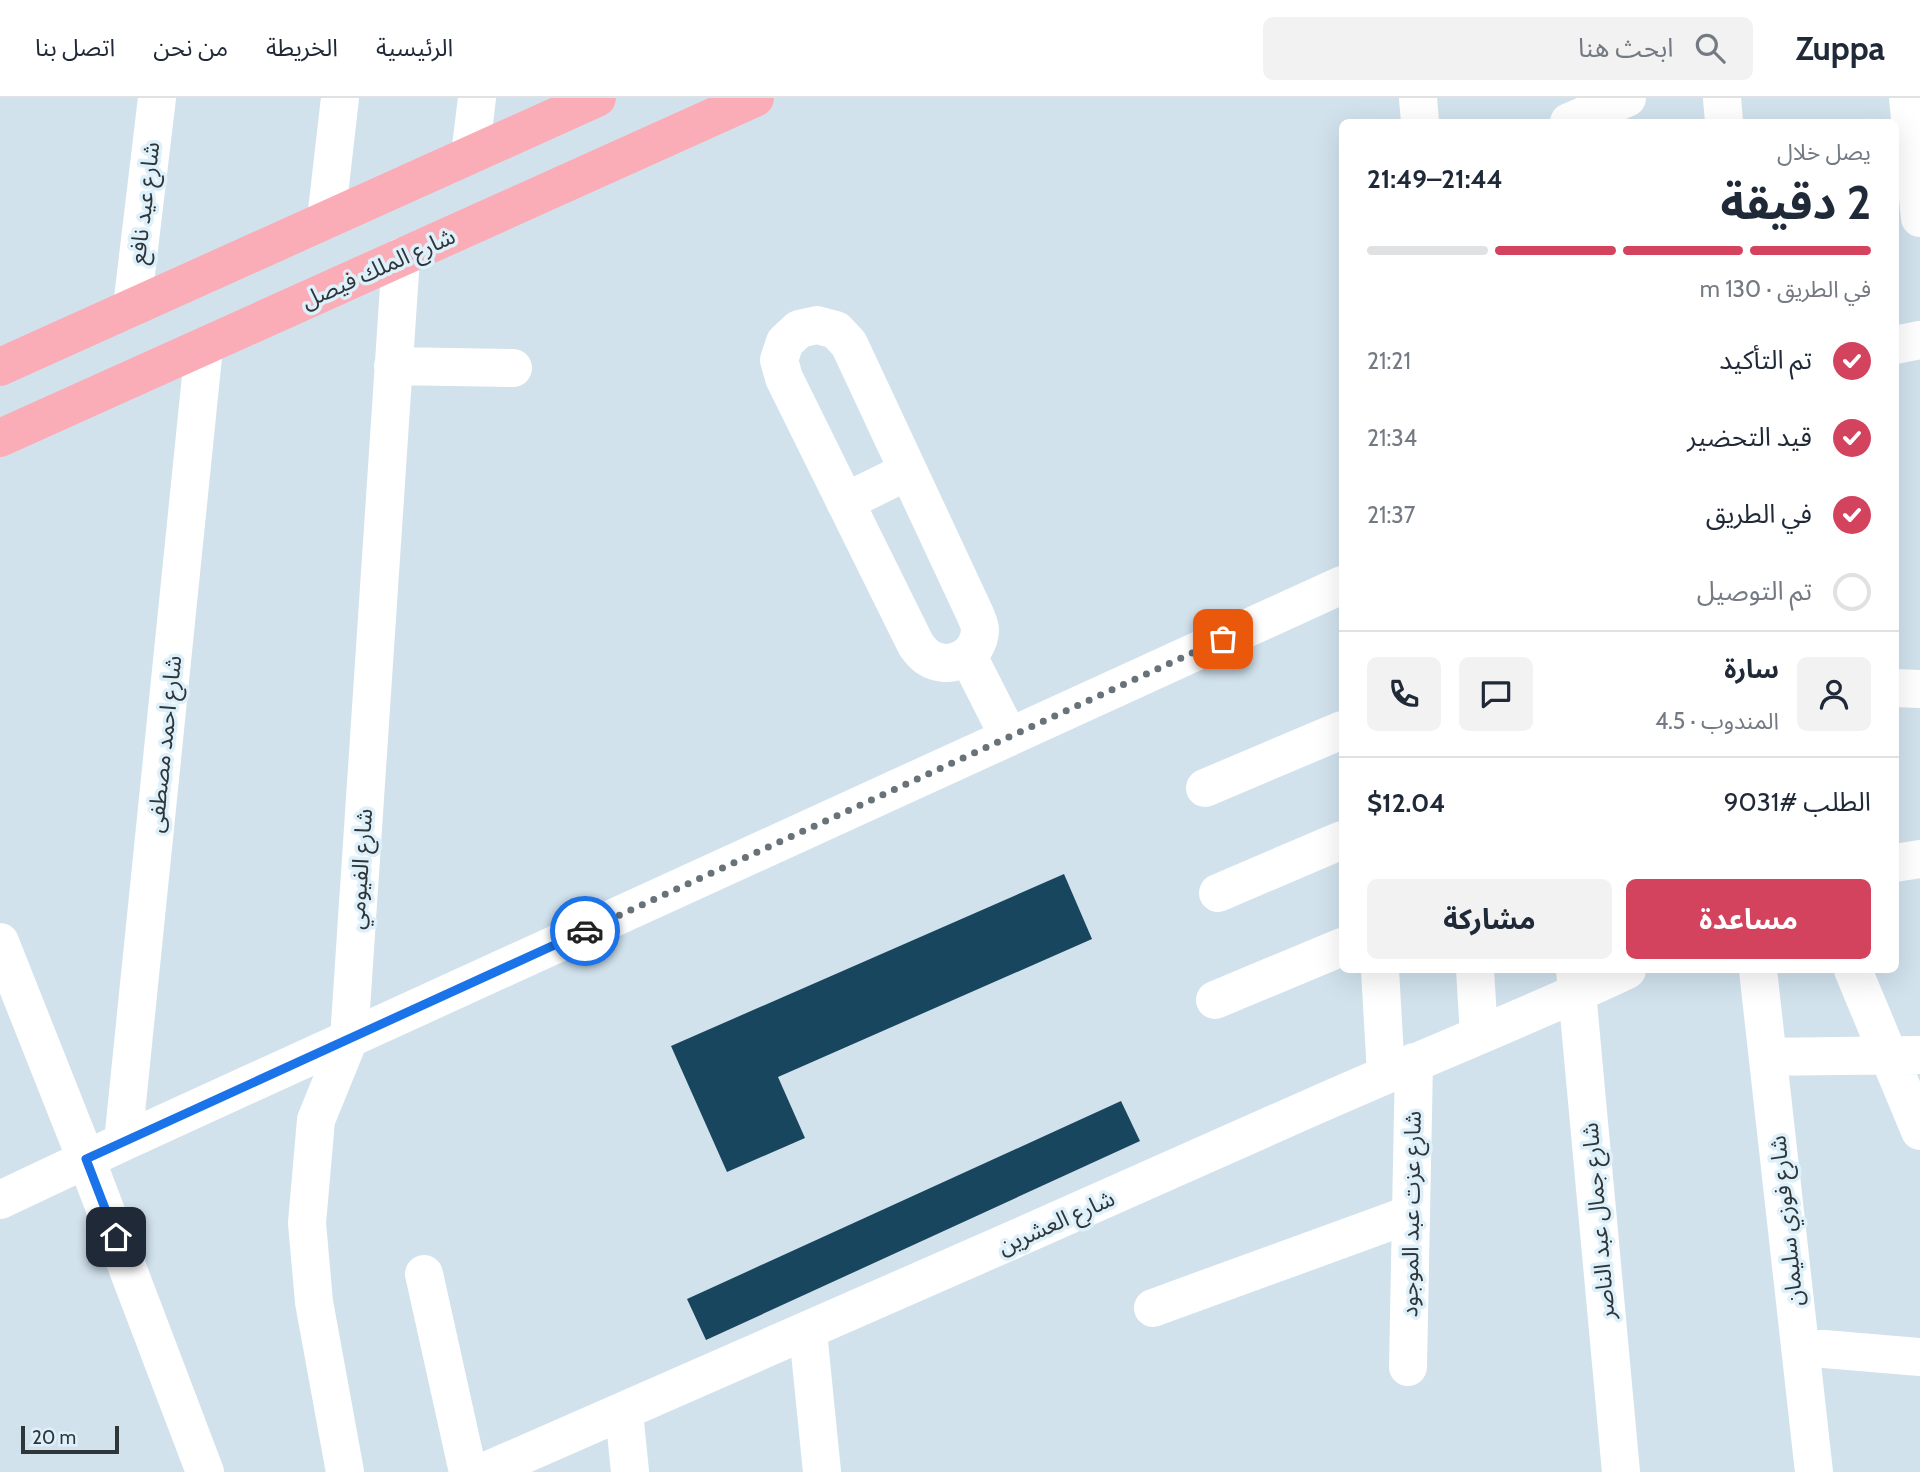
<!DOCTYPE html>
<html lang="ar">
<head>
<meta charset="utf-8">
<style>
	body { margin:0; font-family:Cabin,"Noto Sans Arabic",sans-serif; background:#f2f2f3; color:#1f2937; direction:rtl; height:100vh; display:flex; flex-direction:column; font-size:26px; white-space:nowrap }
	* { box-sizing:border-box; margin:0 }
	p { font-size:23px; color:#747a83 }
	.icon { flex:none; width:38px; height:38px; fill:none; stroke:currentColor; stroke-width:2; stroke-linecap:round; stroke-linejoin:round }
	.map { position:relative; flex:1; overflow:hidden; direction:ltr }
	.side { position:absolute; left:1339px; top:21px; width:560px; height:854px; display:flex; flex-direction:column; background:#fff; border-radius:10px; box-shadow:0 7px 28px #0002; direction:rtl }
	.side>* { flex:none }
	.scale { position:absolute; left:21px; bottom:18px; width:98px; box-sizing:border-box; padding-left:7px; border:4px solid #2f363a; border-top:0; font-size:19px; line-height:24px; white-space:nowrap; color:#2f363a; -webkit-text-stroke:5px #def0fa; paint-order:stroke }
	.pin { position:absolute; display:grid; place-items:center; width:60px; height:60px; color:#fff; margin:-30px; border-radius:14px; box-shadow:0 4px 10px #0006 }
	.courier { position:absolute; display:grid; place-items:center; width:70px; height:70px; margin:-35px; border:5px solid #1a73e8; border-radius:50%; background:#fff; color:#222; box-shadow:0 2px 9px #0007 }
	.headline em { font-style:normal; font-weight:700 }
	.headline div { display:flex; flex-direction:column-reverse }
	.headline { display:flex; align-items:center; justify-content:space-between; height:119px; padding:0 28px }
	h1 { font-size:46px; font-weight:700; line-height:52px }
	.bar { display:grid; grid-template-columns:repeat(4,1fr); gap:10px 7px; align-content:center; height:84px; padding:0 28px }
	.bar i { height:9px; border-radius:5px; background:#e0e1e3 }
	.bar .on { background:#d3435d }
	.bar p { grid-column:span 4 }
	.line { display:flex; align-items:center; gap:18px; padding:0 28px; border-top:2px solid #e0e1e3 }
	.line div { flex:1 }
	.round { display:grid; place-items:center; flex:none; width:74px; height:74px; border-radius:10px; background:#f2f2f3 }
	ol { padding:0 28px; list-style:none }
	li { display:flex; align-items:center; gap:21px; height:77px }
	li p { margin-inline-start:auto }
	li .icon { padding:7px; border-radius:50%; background:#d3435d; color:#fff; stroke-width:4 }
	li:last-child { color:#747a83 }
	li i { width:38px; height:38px; border:4px solid #e0e1e3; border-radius:50% }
	.cta { display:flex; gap:14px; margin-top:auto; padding:14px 28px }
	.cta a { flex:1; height:80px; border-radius:10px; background:#d3435d; color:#fff; font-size:28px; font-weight:700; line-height:80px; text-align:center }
	.cta a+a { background:#f2f2f3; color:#1f2937 }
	header { display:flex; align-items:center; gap:42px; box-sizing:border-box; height:98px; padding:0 35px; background:#fff; border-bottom:2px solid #e0e1e3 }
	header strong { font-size:33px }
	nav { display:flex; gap:38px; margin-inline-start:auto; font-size:24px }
	.search { width:490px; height:63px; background:#f2f2f3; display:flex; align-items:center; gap:18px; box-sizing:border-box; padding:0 24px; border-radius:10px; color:#747a83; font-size:26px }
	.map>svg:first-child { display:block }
</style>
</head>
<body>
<header>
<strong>Zuppa</strong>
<div class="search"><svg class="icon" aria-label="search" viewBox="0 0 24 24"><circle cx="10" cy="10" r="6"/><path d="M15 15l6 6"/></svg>ابحث هنا</div>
<nav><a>الرئيسية</a><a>الخريطة</a><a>من نحن</a><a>اتصل بنا</a></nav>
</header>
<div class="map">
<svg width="1920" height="1374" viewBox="0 0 1920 1374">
	<rect width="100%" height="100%" fill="#d1e2ed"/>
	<!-- building -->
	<path fill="#17465e" d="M 1064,776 L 1092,841 L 778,979 L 805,1040 L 727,1074 L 671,948 Z
		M 1121,1003 L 1140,1043 L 706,1242 L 687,1201 Z"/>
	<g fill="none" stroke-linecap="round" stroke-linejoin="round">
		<!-- minor -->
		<path stroke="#fff" stroke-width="38" d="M 1418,0 L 1420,24
			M 1722,0 L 1724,24
			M 1908,0 L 1920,120
			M 1569,24 L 1627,0
			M 470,57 L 477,0
			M 326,122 L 340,0
			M 132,209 L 157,0
			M 817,227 L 836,232 L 849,246 L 975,516 C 977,521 980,527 980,532 C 979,559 949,574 927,559 C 923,556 919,551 916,547 L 784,280 L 779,262 L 785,244 L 799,231 Z
			M 1895,247 L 1920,242
			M 393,268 L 513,270
			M 845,404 L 908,373
			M 968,558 L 1009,639
			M 1895,590 L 1920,591
			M 1205,690 L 1342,632
			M 1895,765 L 1920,761
			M 1218,795 L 1342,742
			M 0,844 L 86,1061 L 205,1374
			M 1380,872 L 1386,976
			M 1475,872 L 1479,936
			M 1575,872 L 1621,1374
			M 1758,872 L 1814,1374
			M 1853,872 L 1920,1033
			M 1215,902 L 1342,849
			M 1768,959 L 1920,957
			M 123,1044 L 204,249
			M 0,1102 L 123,1044 L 1342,487
			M 424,1176 L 468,1374
			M 1153,1210 L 1411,1116
			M 808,1234 L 822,1374
			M 1800,1249 L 1920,1259
			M 1408,1269 L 1414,964
			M 624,1314 L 630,1374
			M 345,1374 L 314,1204 L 307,1125 L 316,1022 L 349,941 L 401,159
			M 484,1374 C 760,1255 1035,1132 1310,1010 C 1415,963 1523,921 1627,872"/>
		<!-- major -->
		<path stroke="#fbadb7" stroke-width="38" d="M 0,269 L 597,0
			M 0,340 L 755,0"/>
	</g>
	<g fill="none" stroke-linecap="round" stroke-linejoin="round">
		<!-- done -->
		<path stroke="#687279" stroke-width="7" stroke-dasharray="0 12.6" d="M 585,833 L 1223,541"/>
		<!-- route -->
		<path stroke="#1a73e8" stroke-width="9" d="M 116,1139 L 86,1061 L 585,833"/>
	</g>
	<g text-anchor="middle" stroke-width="7" stroke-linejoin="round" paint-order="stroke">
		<!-- street labels -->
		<g font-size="23" fill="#2f363a" stroke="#def0fa">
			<text transform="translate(144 105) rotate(-83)" y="8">شارع عيد نافع</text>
			<text transform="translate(378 170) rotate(-24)" y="8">شارع الملك فيصل</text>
			<text transform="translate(164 646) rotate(-84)" y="8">شارع احمد مصطفى</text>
			<text transform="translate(360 771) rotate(-86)" y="8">شارع الفيومي</text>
			<text transform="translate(1411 1116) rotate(-89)" y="8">شارع عزت عبد الموجود</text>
			<text transform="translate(1598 1123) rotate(-95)" y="8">شارع جمال عبد الناصر</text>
			<text transform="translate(1786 1123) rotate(-96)" y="8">شارع فوزي سليمان</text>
			<text transform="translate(1056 1124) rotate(-24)" y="8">شارع العشرين</text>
		</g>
	</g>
</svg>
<div class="scale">20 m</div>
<div class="pin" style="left:1223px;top:541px;background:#ea580c"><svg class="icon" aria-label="bag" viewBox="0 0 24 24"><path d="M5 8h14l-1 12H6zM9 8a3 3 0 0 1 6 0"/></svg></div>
<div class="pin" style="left:116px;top:1139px;background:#1f2937"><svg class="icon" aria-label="home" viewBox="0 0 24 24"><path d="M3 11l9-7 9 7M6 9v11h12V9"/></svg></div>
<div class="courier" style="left:585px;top:833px"><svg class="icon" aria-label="car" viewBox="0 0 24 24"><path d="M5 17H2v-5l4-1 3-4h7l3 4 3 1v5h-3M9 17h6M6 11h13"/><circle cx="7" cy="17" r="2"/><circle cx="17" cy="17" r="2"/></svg></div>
<section class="side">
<div class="headline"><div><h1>2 دقيقة</h1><p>يصل خلال</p></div><em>21:44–21:49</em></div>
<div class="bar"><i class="on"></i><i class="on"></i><i class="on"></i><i></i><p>في الطريق · 130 m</p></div>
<ol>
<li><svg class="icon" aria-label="check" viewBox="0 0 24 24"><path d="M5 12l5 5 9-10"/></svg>تم التأكيد<p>21:21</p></li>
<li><svg class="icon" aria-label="check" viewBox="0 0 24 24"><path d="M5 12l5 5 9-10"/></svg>قيد التحضير<p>21:34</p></li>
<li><svg class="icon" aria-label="check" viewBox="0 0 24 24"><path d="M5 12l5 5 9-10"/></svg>في الطريق<p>21:37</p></li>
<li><i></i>تم التوصيل</li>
</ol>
<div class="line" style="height:126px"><a class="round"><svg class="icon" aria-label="person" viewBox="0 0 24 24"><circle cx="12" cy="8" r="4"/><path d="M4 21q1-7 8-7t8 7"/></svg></a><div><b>سارة</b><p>المندوب · 4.5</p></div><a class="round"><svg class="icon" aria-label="chat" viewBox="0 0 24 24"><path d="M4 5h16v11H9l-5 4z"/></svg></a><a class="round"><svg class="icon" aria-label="phone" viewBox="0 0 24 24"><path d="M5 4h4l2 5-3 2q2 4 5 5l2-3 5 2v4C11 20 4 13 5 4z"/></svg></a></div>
<div class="line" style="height:91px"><div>الطلب #9031</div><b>$12.04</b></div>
<div class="cta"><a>مساعدة</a><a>مشاركة</a></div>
</section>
</div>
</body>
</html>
